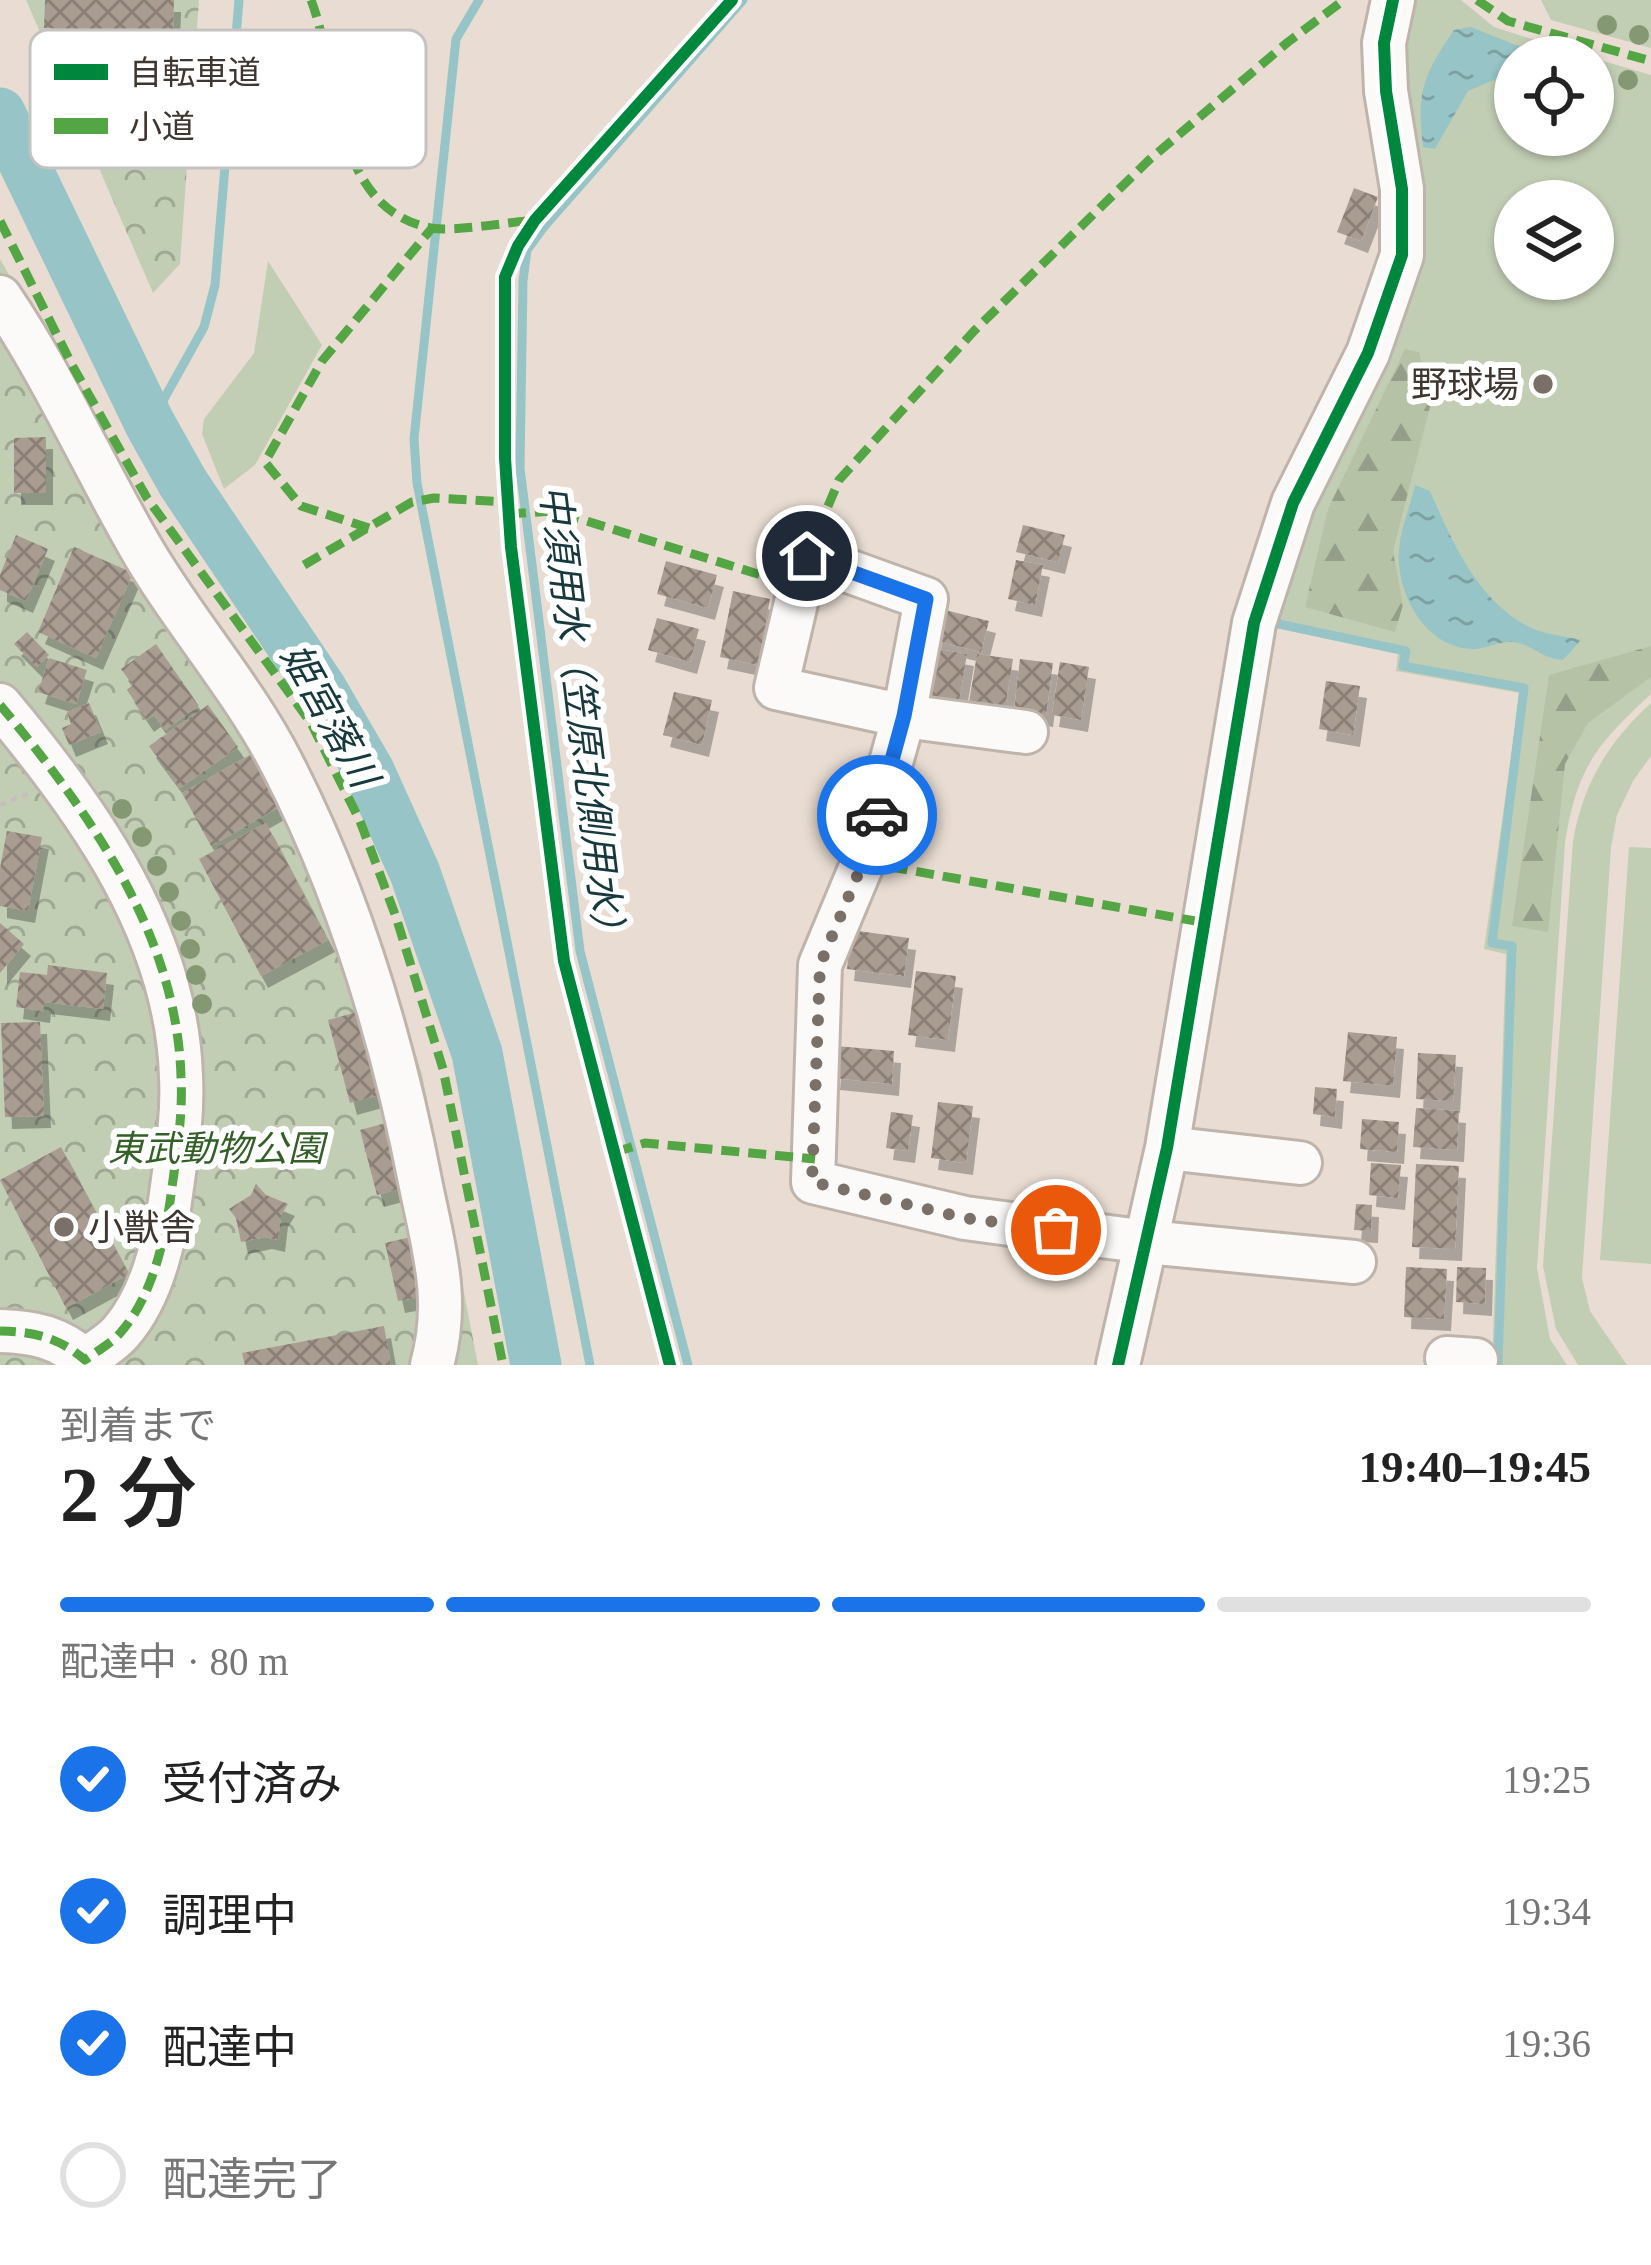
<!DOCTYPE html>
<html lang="ja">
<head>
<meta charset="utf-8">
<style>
	body { margin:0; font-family:"Times New Roman","Noto Sans JP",serif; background:#f6f6f6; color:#222; height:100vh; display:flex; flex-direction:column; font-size:45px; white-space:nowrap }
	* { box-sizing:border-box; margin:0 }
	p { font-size:39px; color:#767676 }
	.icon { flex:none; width:66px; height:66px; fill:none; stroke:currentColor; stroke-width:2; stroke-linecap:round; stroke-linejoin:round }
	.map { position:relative; height:1365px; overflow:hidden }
	.panel { display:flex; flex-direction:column; background:#fff; flex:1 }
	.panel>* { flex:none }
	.fabs { position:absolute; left:1494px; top:36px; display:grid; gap:24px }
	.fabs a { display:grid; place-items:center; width:120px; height:120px; border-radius:50%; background:#fff; box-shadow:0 3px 9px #0004; font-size:60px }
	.pin { position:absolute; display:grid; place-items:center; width:102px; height:102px; color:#fff; margin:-51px; border:6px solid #fff; border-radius:50%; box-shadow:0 3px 12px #0007 }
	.courier { position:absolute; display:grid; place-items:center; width:120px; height:120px; margin:-60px; border:9px solid #1a73e8; border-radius:50%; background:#fff; color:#222; box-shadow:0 3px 15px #0007 }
	.summary em { font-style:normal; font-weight:600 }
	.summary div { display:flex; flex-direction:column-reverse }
	.summary { display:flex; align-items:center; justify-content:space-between; height:204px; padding:0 60px }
	h1 { font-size:78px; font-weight:600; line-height:90px }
	.bar { display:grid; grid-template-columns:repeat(4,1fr); gap:18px 12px; align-content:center; height:144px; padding:0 60px }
	.bar i { height:15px; border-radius:9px; background:#e0e0e0 }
	.bar .on { background:#1a73e8 }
	.bar p { grid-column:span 4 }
	ol { padding:0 60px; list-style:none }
	li { display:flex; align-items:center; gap:36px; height:132px }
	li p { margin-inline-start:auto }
	li .icon { padding:12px; border-radius:50%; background:#1a73e8; color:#fff; stroke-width:4 }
	li:last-child { color:#767676 }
	li i { width:66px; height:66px; border:6px solid #e0e0e0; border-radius:50% }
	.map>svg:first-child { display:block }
</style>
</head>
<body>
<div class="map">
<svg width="1651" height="1365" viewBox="0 0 1651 1365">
	<defs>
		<pattern id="forest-firs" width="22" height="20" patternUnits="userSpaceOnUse" patternTransform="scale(3)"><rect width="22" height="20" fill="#b5c2a6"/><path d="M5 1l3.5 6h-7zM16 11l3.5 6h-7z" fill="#959e88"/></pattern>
		<pattern id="park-crowns" width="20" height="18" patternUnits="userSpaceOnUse" patternTransform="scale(3)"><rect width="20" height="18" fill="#c2ceb4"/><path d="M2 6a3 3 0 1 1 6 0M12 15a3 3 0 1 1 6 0" fill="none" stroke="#9fa893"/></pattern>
		<pattern id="water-ripples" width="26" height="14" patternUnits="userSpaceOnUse" patternTransform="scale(3)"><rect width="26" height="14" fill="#97c4c7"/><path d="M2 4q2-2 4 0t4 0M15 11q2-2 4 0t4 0" fill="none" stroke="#7da0a2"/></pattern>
		<pattern id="building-cross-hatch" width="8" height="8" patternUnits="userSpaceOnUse" patternTransform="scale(3)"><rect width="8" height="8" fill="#a99c91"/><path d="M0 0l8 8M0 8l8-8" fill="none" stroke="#8b8077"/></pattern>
		<filter id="shadow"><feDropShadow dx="7" dy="12" stdDeviation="0" flood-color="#0004"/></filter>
	</defs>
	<rect width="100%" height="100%" fill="#e9ddd3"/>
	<!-- grass -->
	<path fill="#c2ceb4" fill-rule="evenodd" d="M 1411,0 L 1461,0 L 1494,27 L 1588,57 L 1515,57 L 1515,135 L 1593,135 L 1593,58 L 1651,75 L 1651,694 C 1596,745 1577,768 1565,843 L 1537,1268 L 1550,1339 L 1567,1365 L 1492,1365 L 1506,954 L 1484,949 L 1520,693 L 1396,671 L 1398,654 L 1276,628 L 1307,506 L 1395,322 L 1399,42 ZM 1515,201 L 1593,201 L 1593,279 L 1515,279 Z
		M 1541,0 L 1651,0 L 1651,48 L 1551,20 Z
		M 268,261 L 322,345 L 255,465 L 224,489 L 202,434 L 204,419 L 254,353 Z
		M 1651,703 L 1651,756 L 1633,781 L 1617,815 L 1611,848 L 1582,1278 L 1590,1311 L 1627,1365 L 1578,1365 L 1556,1329 L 1543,1266 L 1573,841 C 1583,784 1608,742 1651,703 Z
		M 1629,847 L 1651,848 L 1651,1264 L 1600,1260 Z"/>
	<!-- forest -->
	<path fill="url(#forest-firs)" d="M 1405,349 L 1419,352 L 1431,403 L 1393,551 L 1403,605 L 1395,632 L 1305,607 L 1328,509 Z
		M 1651,646 L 1651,677 L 1588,723 L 1565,764 L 1548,932 L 1512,926 L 1549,675 Z"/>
	<!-- park -->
	<path fill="url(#park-crowns)" d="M 26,0 L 199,0 L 180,264 L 153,293 Z
		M 0,259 L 158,536 L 298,750 L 367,906 L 422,1074 L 478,1365 L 0,1365 Z"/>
	<!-- water -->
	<path fill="url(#water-ripples)" d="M 1471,27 L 1536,53 L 1534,57 L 1515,57 L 1515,71 L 1468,91 L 1435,149 L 1423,147 C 1416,91 1424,74 1454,30 Z
		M 1415,485 L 1430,491 C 1452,541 1476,598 1527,626 C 1542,634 1564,636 1581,640 L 1563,660 C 1539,658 1533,644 1512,642 C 1499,641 1488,648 1475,649 C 1426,650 1395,593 1399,549 C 1401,528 1410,506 1415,485 Z"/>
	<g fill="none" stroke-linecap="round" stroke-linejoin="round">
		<!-- stream -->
		<path stroke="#97c4c7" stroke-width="9" d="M 479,0 L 456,39 L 414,439 L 417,483 L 590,1365
			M 150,424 L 204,327 L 215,285 L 239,0
			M 1269,622 L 1406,651 L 1403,666 L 1524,688 L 1492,943 L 1512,946 L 1498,1365
			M 688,1365 L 580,951 L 520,468 L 523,281 L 527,250 L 543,228 L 743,0"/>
		<!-- river -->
		<path stroke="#97c4c7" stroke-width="51" d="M 0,113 L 150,424 L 183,483 L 322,690 L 369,771 L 415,873 L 477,1053 L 536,1365"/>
	</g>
	<!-- building -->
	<path fill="url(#building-cross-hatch)" filter="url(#shadow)" d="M 45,0 L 174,0 L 173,32 L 44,28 Z
		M 1354,188 L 1378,197 L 1361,241 L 1337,232 Z
		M 46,437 L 46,493 L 14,493 L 14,438 Z
		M 1023,525 L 1065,535 L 1058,562 L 1016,552 Z
		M 16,535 L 48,549 L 26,601 L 0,590 L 0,575 Z
		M 74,547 L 133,573 L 96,658 L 38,632 Z
		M 1016,560 L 1043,565 L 1035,605 L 1008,599 Z
		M 666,561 L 717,575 L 708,608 L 657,594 Z
		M 733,591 L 770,599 L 758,665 L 720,657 Z
		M 941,609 L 989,621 L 981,652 L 933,640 Z
		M 657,618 L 699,629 L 690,662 L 648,650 Z
		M 27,632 L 49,655 L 37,667 L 14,644 Z
		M 156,644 L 199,706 L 165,730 L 154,715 L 147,720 L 127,690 L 133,685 L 121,669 Z
		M 931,648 L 967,654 L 958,707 L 922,700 Z
		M 977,654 L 1013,659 L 1005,708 L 969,702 Z
		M 49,658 L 87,670 L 76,704 L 38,692 Z
		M 1020,659 L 1053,663 L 1046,715 L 1014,710 Z
		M 1060,662 L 1089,667 L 1081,720 L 1052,715 Z
		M 1326,681 L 1360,686 L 1353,735 L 1319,729 Z
		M 674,692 L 712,700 L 702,745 L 663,735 Z
		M 89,703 L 101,732 L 69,745 L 62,728 L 71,724 L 67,712 Z
		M 208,705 L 238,747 L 180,788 L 149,746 Z
		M 257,751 L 286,803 L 211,846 L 182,793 Z
		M 266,823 L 328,940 L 261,976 L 199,859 Z
		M 7,831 L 42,837 L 28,911 L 0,906 L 0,868 Z
		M 0,923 L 24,944 L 0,973 Z
		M 851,930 L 909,938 L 904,976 L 847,969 Z
		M 48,965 L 107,973 L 103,1009 L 44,1002 L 43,1011 L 16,1007 L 20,972 L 47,975 Z
		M 916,971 L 956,976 L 948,1040 L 908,1035 Z
		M 368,1009 L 390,1092 L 350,1103 L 328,1020 Z
		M 40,1022 L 44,1116 L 5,1117 L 1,1023 Z
		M 1348,1032 L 1397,1037 L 1393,1086 L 1343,1081 Z
		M 836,1046 L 894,1051 L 892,1084 L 833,1078 Z
		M 1418,1053 L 1456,1055 L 1453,1101 L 1416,1099 Z
		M 1315,1087 L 1337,1089 L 1335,1117 L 1313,1114 Z
		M 938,1102 L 973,1106 L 966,1163 L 931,1158 Z
		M 1416,1108 L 1459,1111 L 1457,1150 L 1413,1147 Z
		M 891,1112 L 913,1115 L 908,1151 L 886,1148 Z
		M 1362,1119 L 1399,1122 L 1397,1152 L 1360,1149 Z
		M 397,1120 L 414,1185 L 377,1195 L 360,1130 Z
		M 61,1147 L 129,1274 L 66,1308 L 0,1180 Z
		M 1371,1163 L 1401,1165 L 1398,1198 L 1369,1195 Z
		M 1416,1164 L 1459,1166 L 1455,1249 L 1412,1247 Z
		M 256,1184 L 266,1195 L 288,1204 L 281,1215 L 278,1240 L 265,1237 L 241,1242 L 236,1218 L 229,1209 L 251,1195 Z
		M 1356,1204 L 1372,1205 L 1371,1231 L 1354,1230 Z
		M 419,1235 L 432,1295 L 398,1301 L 385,1243 Z
		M 1406,1267 L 1447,1269 L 1444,1319 L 1404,1317 Z
		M 1457,1267 L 1486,1268 L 1485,1304 L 1456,1302 Z
		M 384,1326 L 391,1365 L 245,1365 L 242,1353 Z"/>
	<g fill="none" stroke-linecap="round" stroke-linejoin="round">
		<!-- minor casing -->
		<g stroke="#beb4ac" stroke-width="48">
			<path id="minor" d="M 0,297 C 53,375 91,461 138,543 C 181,619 242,686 282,764 C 350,896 393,1041 421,1186 C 434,1250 450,1300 432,1365
				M 0,705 C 88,810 177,934 181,1077 C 183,1114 177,1151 172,1187 C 166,1235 154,1294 121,1332 C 112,1343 97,1351 85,1360 C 58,1337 35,1332 0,1331
				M 1026,732 L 904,716 L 776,688 L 807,556 L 926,599 L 904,716 L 863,862 L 820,965 L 813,1182 L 965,1218 L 1147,1242 L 1354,1262
				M 1167,1148 L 1300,1163
				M 1447,1358 L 1476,1360 L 1475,1365
				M 1118,1365 L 1167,1148 L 1254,623 L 1293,503 L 1368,353 L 1402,255 L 1402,189 L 1386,91 L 1384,43 L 1393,0"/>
		</g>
		<!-- path -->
		<path stroke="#c4bfbc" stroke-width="4.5" stroke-dasharray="6 6" stroke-linecap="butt" d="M 0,805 L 28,794"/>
		<!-- minor -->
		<use href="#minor" stroke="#fcfaf8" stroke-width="42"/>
		<!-- quiet -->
		<path stroke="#54a543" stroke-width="9" stroke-dasharray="18 9" stroke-linecap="butt" d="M 311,0 C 340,75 330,208 431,228 C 454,232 509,222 535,220
			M 1477,0 L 1508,21 L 1651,61
			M 0,221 L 72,365 L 147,498 L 311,723 L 360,821 L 396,917 L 443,1069 L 503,1365
			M 508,514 L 554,511 L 800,587
			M 369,528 L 301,506 L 265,462 L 322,361 L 432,228
			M 807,556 L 839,480 L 974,331 L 1149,160 L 1288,42 L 1344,0
			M 304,565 L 412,502 L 434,498 L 507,502
			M 0,705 C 88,810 177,934 181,1077 C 183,1114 177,1151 172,1187 C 166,1235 154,1294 121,1332 C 112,1343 97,1351 85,1360 C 58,1337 35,1332 0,1331
			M 863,862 L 1201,922
			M 615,1152 L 645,1143 L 815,1159"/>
		<!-- cycleway casing -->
		<g stroke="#fff" stroke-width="20">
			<path id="cycleway" d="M 670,1365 L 564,961 L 511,547 L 505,458 L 505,277 L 518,246 L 535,220 L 732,0
				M 1118,1365 L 1167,1148 L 1254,623 L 1293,503 L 1368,353 L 1402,255 L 1402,189 L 1386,91 L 1384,43 L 1393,0"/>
		</g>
		<!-- cycleway -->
		<use href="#cycleway" stroke="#00873e" stroke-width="12"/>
	</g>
	<!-- trees -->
	<g fill="#849874">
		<circle cx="1607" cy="25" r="10"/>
		<circle cx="1639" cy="35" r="10"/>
		<circle cx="1628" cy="80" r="10"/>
		<circle cx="122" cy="809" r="10"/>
		<circle cx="142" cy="837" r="10"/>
		<circle cx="157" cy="866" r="10"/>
		<circle cx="169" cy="892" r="10"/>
		<circle cx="181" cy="921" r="10"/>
		<circle cx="190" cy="949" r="10"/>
		<circle cx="196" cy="975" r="10"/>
		<circle cx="202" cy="1004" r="10"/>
	</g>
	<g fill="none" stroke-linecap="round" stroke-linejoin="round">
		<!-- done -->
		<path stroke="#7a7068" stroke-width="12" stroke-dasharray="0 21.6" d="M 877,815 L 863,862 L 820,965 L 812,1182 L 965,1218 L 1056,1230"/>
		<!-- route -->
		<path stroke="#1a73e8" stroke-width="15" d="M 807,556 L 926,599 L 904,716 L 877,815"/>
	</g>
	<!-- markers -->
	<g fill="#7a7068" stroke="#fff" stroke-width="4.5">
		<circle cx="1543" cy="384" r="12"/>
		<circle cx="64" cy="1227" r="12"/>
	</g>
	<g text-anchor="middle" stroke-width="12" stroke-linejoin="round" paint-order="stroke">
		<!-- poi labels -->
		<g font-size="36" fill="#3f362f" stroke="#fff" text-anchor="end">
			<text x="1519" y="397">野球場</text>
			<text x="88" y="1240" text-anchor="start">小獣舎</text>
		</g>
		<!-- park labels -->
		<g font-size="36" font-style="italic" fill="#326026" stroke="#fff">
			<text x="216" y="1161">東武動物公園</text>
		</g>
		<!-- water labels -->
		<g font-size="39" font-style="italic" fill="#17393d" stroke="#fff">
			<text transform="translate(330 715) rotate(61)" y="14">姫宮落川</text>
			<text transform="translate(583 717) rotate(83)" y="14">中須用水（笠原北側用水）</text>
		</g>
	</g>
	<!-- legend -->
	<rect x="30" y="30" width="396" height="138" rx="18" fill="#fff" stroke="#c5c3c1" stroke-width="3"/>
	<rect x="54" y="64" width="54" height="16" fill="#00873e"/>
	<rect x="54" y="118" width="54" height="16" fill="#54a543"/>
	<g font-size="33" fill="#3f362f">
		<text x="129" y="84">自転車道</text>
		<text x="129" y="138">小道</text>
	</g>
</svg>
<div class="fabs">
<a><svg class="icon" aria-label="locate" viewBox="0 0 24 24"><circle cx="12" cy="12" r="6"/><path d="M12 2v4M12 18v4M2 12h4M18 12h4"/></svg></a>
<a><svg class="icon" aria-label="layers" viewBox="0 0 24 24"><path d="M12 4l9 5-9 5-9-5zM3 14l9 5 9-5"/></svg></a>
</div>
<div class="pin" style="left:1056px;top:1230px;background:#ea580c"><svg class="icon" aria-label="bag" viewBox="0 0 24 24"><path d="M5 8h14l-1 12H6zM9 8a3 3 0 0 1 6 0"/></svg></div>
<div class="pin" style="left:807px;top:556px;background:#1f2937"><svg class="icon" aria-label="home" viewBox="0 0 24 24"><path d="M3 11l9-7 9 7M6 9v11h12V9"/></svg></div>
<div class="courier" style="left:877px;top:815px"><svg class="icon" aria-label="car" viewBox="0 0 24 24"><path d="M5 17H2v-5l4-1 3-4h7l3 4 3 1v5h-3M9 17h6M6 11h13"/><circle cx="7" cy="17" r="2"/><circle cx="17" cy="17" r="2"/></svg></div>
</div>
<section class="panel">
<div class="summary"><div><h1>2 分</h1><p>到着まで</p></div><em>19:40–19:45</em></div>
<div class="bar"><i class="on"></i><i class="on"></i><i class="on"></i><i></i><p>配達中 · 80 m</p></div>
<ol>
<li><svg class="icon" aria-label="check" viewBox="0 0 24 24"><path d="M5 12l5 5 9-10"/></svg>受付済み<p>19:25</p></li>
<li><svg class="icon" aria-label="check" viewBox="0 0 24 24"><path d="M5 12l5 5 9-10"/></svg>調理中<p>19:34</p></li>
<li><svg class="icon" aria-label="check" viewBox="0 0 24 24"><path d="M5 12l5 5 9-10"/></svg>配達中<p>19:36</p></li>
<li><i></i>配達完了</li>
</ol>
</section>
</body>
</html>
